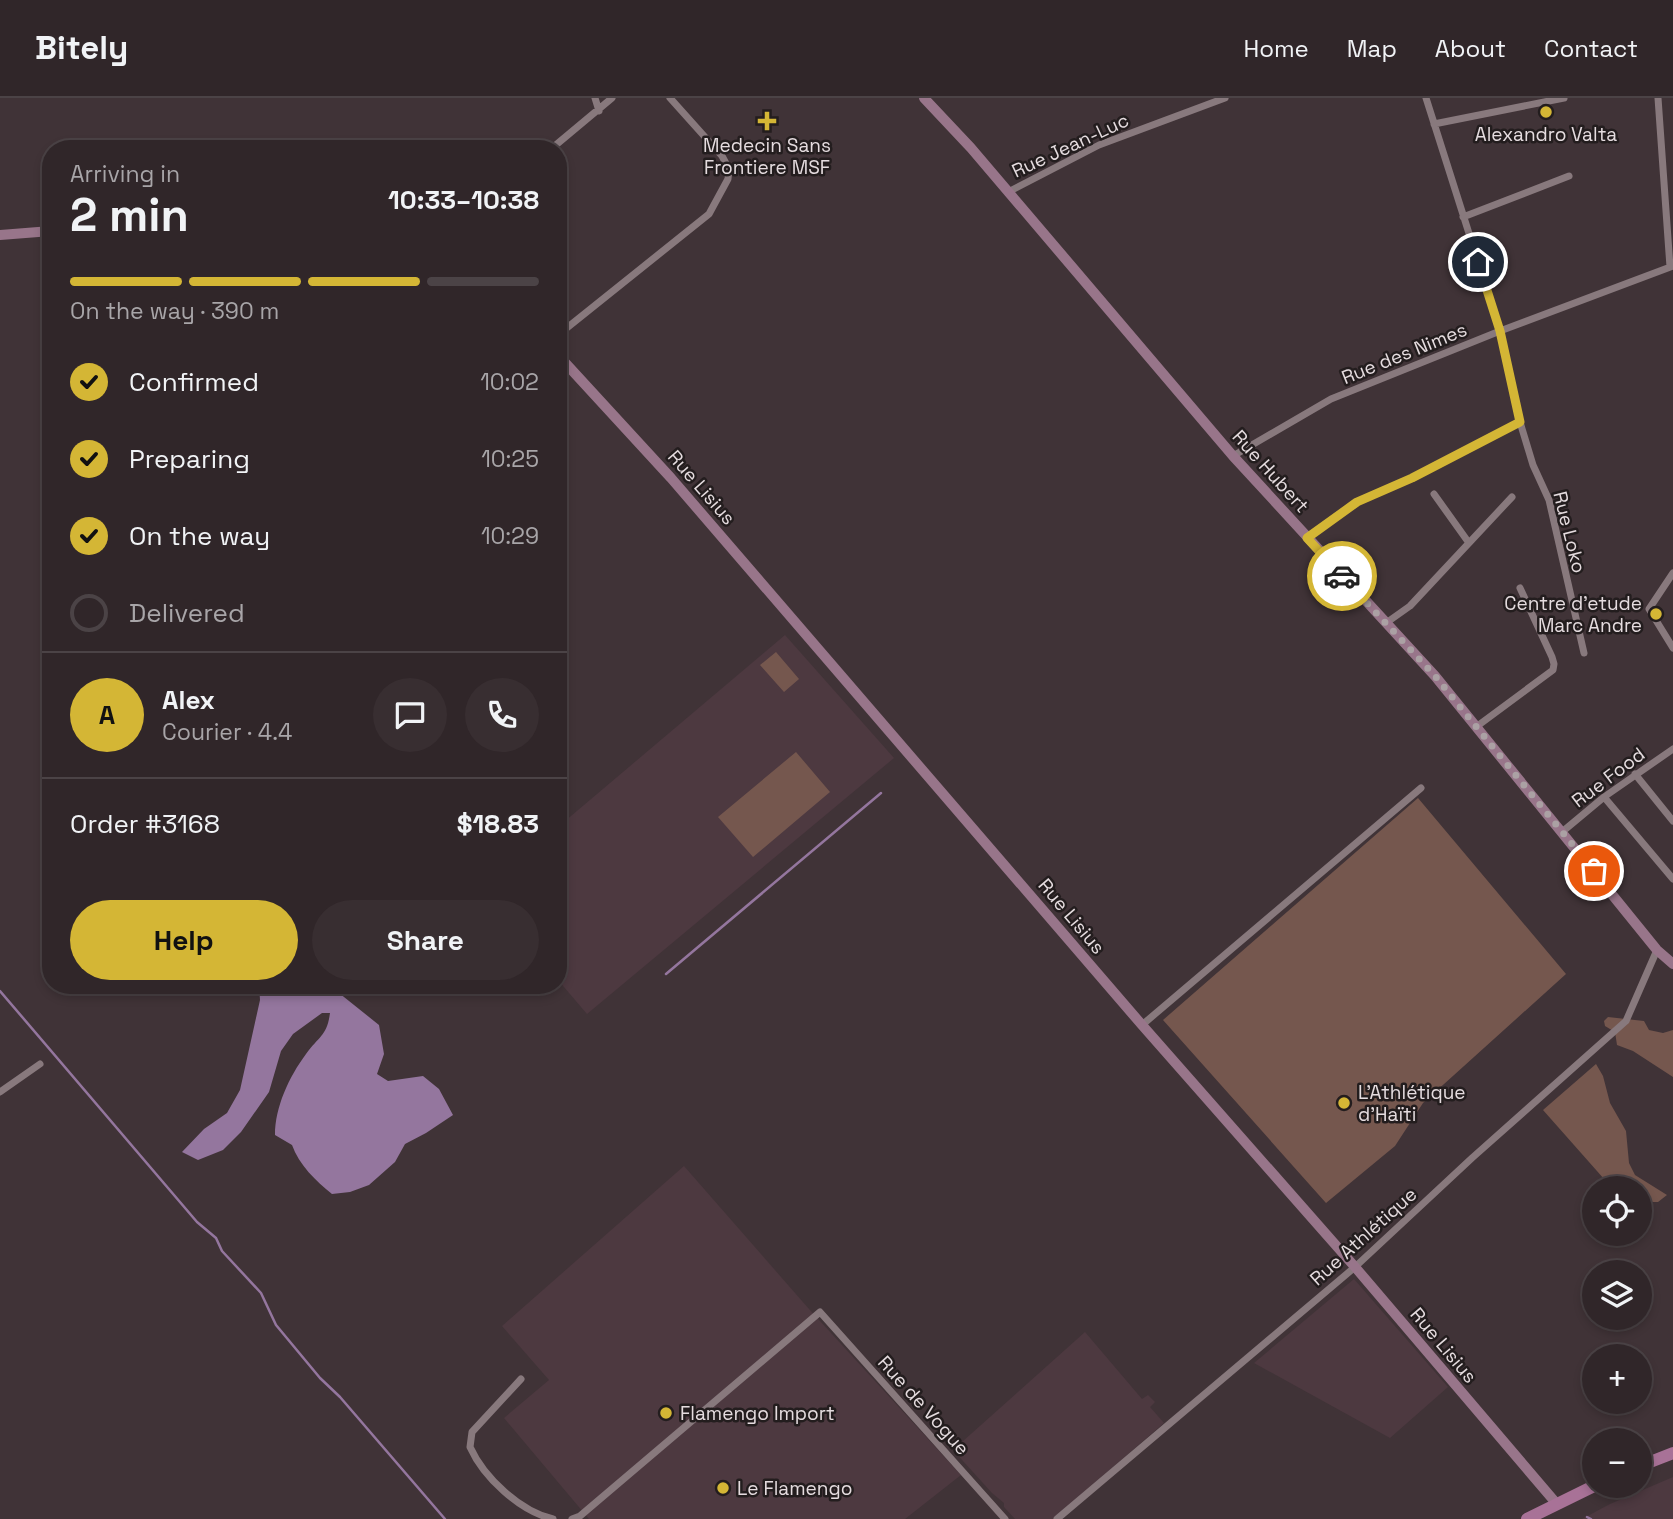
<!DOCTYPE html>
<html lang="en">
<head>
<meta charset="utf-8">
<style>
	body { margin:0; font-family:"Space Grotesk",sans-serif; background:#382e31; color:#f1f3f6; height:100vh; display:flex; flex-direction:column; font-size:26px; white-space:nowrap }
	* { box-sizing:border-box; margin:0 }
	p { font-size:23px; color:#a8a5a8 }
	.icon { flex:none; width:38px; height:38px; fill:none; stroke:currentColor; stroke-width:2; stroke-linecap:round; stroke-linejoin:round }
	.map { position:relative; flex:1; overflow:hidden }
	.details { position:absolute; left:42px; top:42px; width:525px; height:854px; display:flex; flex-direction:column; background:#302629; border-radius:28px; box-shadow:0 4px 10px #0003,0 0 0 2px #4b4346 }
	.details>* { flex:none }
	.tools { position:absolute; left:1582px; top:1078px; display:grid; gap:14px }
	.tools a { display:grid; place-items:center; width:70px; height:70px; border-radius:50%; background:#302629; box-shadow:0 4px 10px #0003,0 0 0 2px #4b4346; font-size:35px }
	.pin { position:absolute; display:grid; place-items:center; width:60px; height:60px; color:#fff; margin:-30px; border:4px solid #fff; border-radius:50%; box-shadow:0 2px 7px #0007 }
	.courier { position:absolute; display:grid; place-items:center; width:70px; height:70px; margin:-35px; border:5px solid #d4b635; border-radius:50%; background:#fff; color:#222; box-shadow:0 2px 9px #0007 }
	.overview em { font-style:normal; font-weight:600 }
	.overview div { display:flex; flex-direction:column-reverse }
	.overview { display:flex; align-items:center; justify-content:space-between; height:119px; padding:0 28px }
	h1 { font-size:46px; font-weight:600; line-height:52px }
	.bar { display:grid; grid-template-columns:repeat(4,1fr); gap:10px 7px; align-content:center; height:84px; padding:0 28px }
	.bar i { height:9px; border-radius:5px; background:#4b4346 }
	.bar .selected { background:#d4b635 }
	.bar p { grid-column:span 4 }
	.line { display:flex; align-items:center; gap:18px; padding:0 28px; border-top:2px solid #4b4346 }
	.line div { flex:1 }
	.round { display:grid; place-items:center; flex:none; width:74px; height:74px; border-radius:37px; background:#382e31 }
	ol { padding:0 28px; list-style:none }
	li { display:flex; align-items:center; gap:21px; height:77px }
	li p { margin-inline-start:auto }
	li .icon { padding:7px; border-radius:50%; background:#d4b635; color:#111; stroke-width:4 }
	li:last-child { color:#a8a5a8 }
	li i { width:38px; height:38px; border:4px solid #4b4346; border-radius:50% }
	.action { display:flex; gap:14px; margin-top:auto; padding:14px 28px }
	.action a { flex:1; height:80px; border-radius:42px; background:#d4b635; color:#111; font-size:28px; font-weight:600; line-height:80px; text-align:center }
	.action a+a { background:#382e31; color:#f1f3f6 }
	header { display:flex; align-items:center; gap:42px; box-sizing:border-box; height:98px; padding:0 35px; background:#302629; border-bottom:2px solid #4b4346 }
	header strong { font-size:33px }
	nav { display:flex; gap:38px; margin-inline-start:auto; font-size:24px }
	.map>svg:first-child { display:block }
</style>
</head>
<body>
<header>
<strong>Bitely</strong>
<nav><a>Home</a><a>Map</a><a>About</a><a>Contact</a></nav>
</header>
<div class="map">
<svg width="1673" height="1421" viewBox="0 0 1673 1421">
	<rect width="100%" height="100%" fill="#403337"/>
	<!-- built -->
	<path fill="#4d3940" d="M 785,537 L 894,660 L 587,916 L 558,882 L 558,729 Z
		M 684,1068 L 809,1211 L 961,1377 L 905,1421 L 589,1421 L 504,1320 L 549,1282 L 502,1228 Z
		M 1354,1181 L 1448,1289 L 1390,1340 L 1254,1265 Z
		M 1085,1234 L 1142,1301 L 1148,1297 L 1155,1304 L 1150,1309 L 1164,1325 L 1053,1421 L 1015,1421 L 1004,1409 L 1004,1405 L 992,1395 L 953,1352 Z
		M 1673,1379 L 1673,1421 L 1582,1421 L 1610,1406 Z"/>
	<!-- green -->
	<path fill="#75574e" d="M 776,554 L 799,581 L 784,594 L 760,567 Z
		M 796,654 L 830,694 L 753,759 L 718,719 Z
		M 1418,700 L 1566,876 L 1423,1005 L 1395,1048 L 1326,1105 L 1163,922 Z
		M 1608,919 L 1644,923 L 1649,932 L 1663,935 L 1673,932 L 1673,979 L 1633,953 L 1617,947 L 1615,934 L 1605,928 L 1604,923 Z
		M 1596,966 L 1603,978 L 1610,1005 L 1626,1033 L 1629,1065 L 1635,1077 L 1667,1097 L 1658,1104 L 1640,1104 L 1640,1090 L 1612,1090 L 1543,1012 Z"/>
	<!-- water -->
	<path fill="#94769e" d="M 259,887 L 329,887 L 379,927 L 384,956 L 377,976 L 388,983 L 423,978 L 439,991 L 453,1017 L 426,1035 L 405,1046 L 395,1064 L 369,1087 L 350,1094 L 332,1096 C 316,1083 299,1067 292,1047 L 275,1037 C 275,1009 289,979 306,956 C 319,938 327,938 330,915 L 322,915 L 293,936 L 281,953 L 269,994 L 241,1034 L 223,1052 L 198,1062 L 182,1054 L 204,1031 L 227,1015 L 240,992 L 260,902 Z"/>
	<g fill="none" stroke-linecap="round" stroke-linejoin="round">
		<!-- stream -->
		<path stroke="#94769e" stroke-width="2.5" d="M 666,876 L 881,695
			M 0,893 L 197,1124 L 216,1140 L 222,1153 L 261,1195 L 276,1227 L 320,1280 L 340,1299 L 445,1421
			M 1587,1419 L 1591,1421"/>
		<!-- street -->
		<path stroke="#88797d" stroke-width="7" d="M 595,0 L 599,13
			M 1426,0 L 1500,233 L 1520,324 L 1533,367 L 1549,402 L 1584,555
			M 1658,0 L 1670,169
			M 1434,26 L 1564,0
			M 551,51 L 612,0
			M 1008,94 L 1099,47 L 1225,0
			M 1463,119 L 1569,78
			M 558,237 L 709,116 L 728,81 L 729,71 L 722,58 L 670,0
			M 1233,358 L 1331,301 L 1500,233 L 1673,168
			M 1434,396 L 1469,445
			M 1307,440 L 1357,404 L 1412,380 L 1520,324
			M 1673,475 L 1649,511 L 1673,550
			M 1386,525 L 1410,508 L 1512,399
			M 1476,629 L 1553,572 L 1554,566 L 1552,559 L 1520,490
			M 1635,676 L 1673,723
			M 1604,699 L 1673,781
			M 1562,734 L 1604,699 L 1673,651
			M 1142,927 L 1421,690
			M 0,994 L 40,966
			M 521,1281 L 472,1334 L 470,1349 C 484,1380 520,1413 553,1421
			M 572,1421 L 580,1418 L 820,1214 L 1005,1421
			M 1057,1421 L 1355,1169 L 1472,1060 L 1626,923 L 1657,852"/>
		<!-- secondary -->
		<path stroke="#98758a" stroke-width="10" d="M 924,0 L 971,50 L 1233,358 L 1435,578 L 1657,852 L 1673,866
			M 0,137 L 51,133
			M 558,257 L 671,380 L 1142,927 L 1355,1169 L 1556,1405"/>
		<!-- primary -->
		<path stroke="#a87297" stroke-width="12" d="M 1640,1368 L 1673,1355
			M 1527,1421 L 1594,1388"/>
	</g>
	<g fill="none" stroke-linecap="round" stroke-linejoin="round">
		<!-- done -->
		<path stroke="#aba1a4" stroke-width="7" stroke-dasharray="0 12.6" d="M 1342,478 L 1435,578 L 1594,773"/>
		<!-- route -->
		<path stroke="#d4b635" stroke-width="9" d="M 1342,478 L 1307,440 L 1357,404 L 1412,380 L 1520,324 L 1500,233 L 1478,164"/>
	</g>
	<!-- markers -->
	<g fill="#d4b635" stroke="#231d1e" stroke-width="2.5">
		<circle cx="1546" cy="14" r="7"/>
		<path d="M763.5 12.5h7v7h7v7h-7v7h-7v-7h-7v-7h7z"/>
		<circle cx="1656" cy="516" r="7"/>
		<circle cx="1344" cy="1005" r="7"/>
		<circle cx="666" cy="1315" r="7"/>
		<circle cx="723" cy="1390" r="7"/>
	</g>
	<g text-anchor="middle" stroke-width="5" stroke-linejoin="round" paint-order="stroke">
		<!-- poi labels -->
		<g font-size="19" fill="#e5dcdf" stroke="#231d1e" text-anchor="start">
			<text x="1546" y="43" text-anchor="middle">Alexandro Valta</text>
			<text x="767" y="54" text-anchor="middle">Medecin Sans<tspan x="767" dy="22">Frontiere MSF</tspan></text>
			<text x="1642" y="512" text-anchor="end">Centre d'etude<tspan x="1642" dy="22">Marc Andre</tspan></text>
			<text x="1358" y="1001">L'Athlétique<tspan x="1358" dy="22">d'Haïti</tspan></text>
			<text x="680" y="1322">Flamengo Import</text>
			<text x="737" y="1397">Le Flamengo</text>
		</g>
		<!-- street labels -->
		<g font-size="19" fill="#e5dcdf" stroke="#231d1e">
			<text transform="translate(1070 47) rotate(-25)" y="7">Rue Jean-Luc</text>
			<text transform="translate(1404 255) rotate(-22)" y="7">Rue des Nimes</text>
			<text transform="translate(1271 373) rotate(48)" y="7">Rue Hubert</text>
			<text transform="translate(702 389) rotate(49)" y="7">Rue Lisius</text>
			<text transform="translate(1570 434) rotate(76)" y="7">Rue Loko</text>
			<text transform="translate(1608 679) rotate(-37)" y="7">Rue Food</text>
			<text transform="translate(1072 818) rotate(50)" y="7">Rue Lisius</text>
			<text transform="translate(1363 1138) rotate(-42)" y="7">Rue Athlétique</text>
			<text transform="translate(1444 1247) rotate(50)" y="7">Rue Lisius</text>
			<text transform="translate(924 1307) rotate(48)" y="7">Rue de Vogue</text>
		</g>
	</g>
</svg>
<div class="tools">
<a><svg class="icon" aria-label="locate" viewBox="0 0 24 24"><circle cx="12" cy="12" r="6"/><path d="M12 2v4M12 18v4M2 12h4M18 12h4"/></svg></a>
<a><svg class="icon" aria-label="layers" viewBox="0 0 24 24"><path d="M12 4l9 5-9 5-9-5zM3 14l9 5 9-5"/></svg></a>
<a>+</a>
<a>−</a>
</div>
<div class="pin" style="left:1594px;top:773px;background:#ea580c"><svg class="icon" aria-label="bag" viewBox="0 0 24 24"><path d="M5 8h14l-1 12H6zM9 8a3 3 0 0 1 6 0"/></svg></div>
<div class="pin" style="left:1478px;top:164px;background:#1f2937"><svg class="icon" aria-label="home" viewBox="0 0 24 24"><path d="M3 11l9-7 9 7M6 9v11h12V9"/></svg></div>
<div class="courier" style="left:1342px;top:478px"><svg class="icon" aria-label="car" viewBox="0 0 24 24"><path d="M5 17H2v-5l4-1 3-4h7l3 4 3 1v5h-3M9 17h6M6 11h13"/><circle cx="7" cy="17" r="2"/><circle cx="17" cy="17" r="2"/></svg></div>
<section class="details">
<div class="overview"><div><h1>2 min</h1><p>Arriving in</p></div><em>10:33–10:38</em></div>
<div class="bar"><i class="selected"></i><i class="selected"></i><i class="selected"></i><i></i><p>On the way · 390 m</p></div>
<ol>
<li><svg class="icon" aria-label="check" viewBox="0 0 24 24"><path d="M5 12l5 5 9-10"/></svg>Confirmed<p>10:02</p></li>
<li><svg class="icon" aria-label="check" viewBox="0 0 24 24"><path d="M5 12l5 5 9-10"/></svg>Preparing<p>10:25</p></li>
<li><svg class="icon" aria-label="check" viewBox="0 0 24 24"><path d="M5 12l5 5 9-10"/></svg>On the way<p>10:29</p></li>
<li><i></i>Delivered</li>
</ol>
<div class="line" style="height:126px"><b class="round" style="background:#d4b635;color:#111">A</b><div><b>Alex</b><p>Courier · 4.4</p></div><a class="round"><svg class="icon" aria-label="chat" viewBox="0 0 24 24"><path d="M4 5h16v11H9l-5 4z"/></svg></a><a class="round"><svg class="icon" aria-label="phone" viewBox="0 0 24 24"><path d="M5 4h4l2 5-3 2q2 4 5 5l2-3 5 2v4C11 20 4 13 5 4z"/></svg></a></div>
<div class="line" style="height:91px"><div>Order #3168</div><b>$18.83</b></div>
<div class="action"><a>Help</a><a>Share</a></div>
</section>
</div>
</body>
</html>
